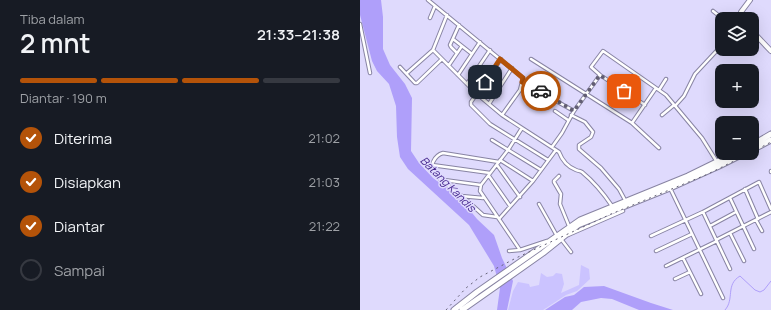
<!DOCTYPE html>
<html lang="id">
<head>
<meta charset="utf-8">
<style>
	body { margin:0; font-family:Manrope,sans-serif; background:#242831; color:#f1f3f6; height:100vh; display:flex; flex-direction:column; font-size:15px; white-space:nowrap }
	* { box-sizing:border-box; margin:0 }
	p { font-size:13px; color:#9ea1a6 }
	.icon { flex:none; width:22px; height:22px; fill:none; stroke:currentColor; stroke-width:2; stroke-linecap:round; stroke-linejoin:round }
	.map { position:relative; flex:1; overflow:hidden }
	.sheet { display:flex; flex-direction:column; background:#171b24; width:360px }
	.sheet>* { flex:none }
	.tools { position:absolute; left:355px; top:12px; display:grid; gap:8px }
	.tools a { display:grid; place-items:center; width:44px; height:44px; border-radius:8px; background:#171b24; box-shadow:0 4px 16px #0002; font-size:20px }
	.pin { position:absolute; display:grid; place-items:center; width:34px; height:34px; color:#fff; margin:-17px; border-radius:8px; box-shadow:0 2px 6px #0006 }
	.courier { position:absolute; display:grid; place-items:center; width:40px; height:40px; margin:-20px; border:3px solid #b45309; border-radius:50%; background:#fff; color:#222; box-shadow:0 1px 5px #0007 }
	.overview em { font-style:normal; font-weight:600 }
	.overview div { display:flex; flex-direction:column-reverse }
	.overview { display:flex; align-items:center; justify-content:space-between; height:68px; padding:0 20px }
	h1 { font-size:26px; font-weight:600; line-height:30px }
	.bar { display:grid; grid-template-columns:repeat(4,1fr); gap:6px 4px; align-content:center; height:48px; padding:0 20px }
	.bar i { height:5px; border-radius:3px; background:#363941 }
	.bar .active { background:#b45309 }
	.bar p { grid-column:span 4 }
	ol { padding:0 20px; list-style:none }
	li { display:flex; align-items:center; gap:12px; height:44px }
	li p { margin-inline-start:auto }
	li .icon { padding:4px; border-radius:50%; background:#b45309; color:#fff; stroke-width:4 }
	li:last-child { color:#9ea1a6 }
	li i { width:22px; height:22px; border:2px solid #363941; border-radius:50% }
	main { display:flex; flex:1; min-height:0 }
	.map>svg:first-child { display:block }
</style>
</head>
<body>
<main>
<section class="sheet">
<div class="overview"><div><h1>2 mnt</h1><p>Tiba dalam</p></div><em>21:33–21:38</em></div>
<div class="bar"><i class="active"></i><i class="active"></i><i class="active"></i><i></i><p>Diantar · 190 m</p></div>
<ol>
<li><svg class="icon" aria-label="check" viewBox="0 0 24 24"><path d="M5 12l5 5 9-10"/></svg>Diterima<p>21:02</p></li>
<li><svg class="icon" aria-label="check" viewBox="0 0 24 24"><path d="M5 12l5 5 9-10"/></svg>Disiapkan<p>21:03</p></li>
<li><svg class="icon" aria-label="check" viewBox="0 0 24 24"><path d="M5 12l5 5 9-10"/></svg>Diantar<p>21:22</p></li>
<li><i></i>Sampai</li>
</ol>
</section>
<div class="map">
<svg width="411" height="310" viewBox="0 0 411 310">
	<rect width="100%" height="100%" fill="#dfdafd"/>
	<!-- green -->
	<path fill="#cbc3ff" d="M 221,265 L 229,269 L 230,279 L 217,291 L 206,295 L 183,310 L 148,310 L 153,291 L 158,282 L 169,284 L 170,287 L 179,285 L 181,273 L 187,277 L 193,276 L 196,273 L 202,274 L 204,284 L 201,293 L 219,285 Z"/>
	<!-- water -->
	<path fill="#af9ffa" d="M 0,0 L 21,0 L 23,17 L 23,49 L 30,65 L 45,84 L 52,98 L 51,151 L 59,163 L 73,178 L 99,197 L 117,219 L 134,235 L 142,258 L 153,281 L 147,310 L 137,310 L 140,288 L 134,266 L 109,225 L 48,169 L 40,157 L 37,137 L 36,106 L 29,84 L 17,71 L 12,61 L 0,15 Z
		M 244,286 L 291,303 L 313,310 L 279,310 L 252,299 L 241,298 L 221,302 L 212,310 L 185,310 L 205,297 L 214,295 L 224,287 Z"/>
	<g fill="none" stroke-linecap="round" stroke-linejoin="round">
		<!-- stream -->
		<path stroke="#af9ffa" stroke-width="1" d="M 365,310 C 375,299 365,285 380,276 L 395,290 L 400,292 L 404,290 L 411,281"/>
		<!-- street casing -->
		<g stroke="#8884a3" stroke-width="4.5">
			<path id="street" d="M 68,0 L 163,78 L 160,90 L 142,115
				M 353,11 L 363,19
				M 87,15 L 73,50 L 117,94 L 142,115 L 199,152 C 202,160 208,167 216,170 C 221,172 218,170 222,172 C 234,182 244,194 252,206
				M 70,18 L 75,6
				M 0,24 L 10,73
				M 93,39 L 112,54
				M 97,53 L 91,47 L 90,45 L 99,25
				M 141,59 L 111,102 L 111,105 L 130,124 L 188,160
				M 171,59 L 272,123 L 299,148
				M 89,65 L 102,46
				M 40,67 L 55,83 L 57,83 L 82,59
				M 47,73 L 73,50
				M 98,75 L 120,42
				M 240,75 L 285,105
				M 162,82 L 214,111
				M 107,84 L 130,50
				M 299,90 L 306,79
				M 129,104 L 152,68
				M 315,106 L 324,96 L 335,74 L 362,45
				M 195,111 L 208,120
				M 211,115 L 225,122 L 233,132 L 231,137 L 219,145 L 219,149 L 241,168 L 259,189 L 265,200
				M 302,115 L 314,105
				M 272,123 L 296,88
				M 162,128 L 148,150 L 121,185 L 120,191 L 160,250 L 187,241
				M 132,140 L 181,170
				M 192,147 L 202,133 L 214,111 L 240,75 L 231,67 L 243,51 L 306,95 L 342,138 L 357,162
				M 140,160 L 173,181
				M 72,165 L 130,173
				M 137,165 L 160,197
				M 411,171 L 411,172
				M 129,176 L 150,206
				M 199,176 L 194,181 L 194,182 L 201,194 L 200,204 L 209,226
				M 84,180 L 121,185
				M 310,188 L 363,298
				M 385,189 L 398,219
				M 102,196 L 123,215 L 137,217
				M 123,198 L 101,196 L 74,174 C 68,167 75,155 83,153 L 139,162
				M 370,198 L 394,249
				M 179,204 L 197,236
				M 343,212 L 370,269
				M 139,219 L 173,181 L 196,150
				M 396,220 L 402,231
				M 350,226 L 376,212
				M 370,233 L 384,261
				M 208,235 L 263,211
				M 291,236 L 343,212 L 399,182 L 411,209
				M 201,239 L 211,252
				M 356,240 L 411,212
				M 149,251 L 160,250
				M 296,251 L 332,234
				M 323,258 L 341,294
				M 306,266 L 357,241
				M 315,279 L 330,272"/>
		</g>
		<!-- secondary casing -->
		<g stroke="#8884a3" stroke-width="6">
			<path id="secondary" d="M 380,19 L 381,12 L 390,0
				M 392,31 L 411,51"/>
		</g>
		<!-- highway casing -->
		<g stroke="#8884a3" stroke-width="7">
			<path id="highway" d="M 392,145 L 411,134
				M 392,150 L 411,140
				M 94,310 L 117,292 L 220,220 L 328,176 L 375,153
				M 102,310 L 183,253 L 218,225 L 310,188 L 359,166 L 385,153"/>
		</g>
		<!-- street -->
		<use href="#street" stroke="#fff" stroke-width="2.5"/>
		<!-- secondary -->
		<use href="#secondary" stroke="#fff" stroke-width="4"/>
		<!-- highway -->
		<use href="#highway" stroke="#fff" stroke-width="5"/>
		<!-- rail -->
		<path stroke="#666378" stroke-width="1" stroke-dasharray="2 4" stroke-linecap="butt" d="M 392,152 L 411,142
			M 86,310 L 106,288 L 120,277 L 156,258 L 251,214 L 348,174 L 390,153"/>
	</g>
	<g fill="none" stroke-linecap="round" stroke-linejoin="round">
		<!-- done -->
		<path stroke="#625e73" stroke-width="4" stroke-dasharray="0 7.2" d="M 181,91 L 214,111 L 240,75 L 264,91"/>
		<!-- route -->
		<path stroke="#b45309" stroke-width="5" d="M 125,82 L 140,59 L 163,78 L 162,82 L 181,91"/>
	</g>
	<g text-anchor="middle" stroke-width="3" stroke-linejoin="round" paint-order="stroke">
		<!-- water labels -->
		<g font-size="11" font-style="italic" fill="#46278e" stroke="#dfdafd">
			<text transform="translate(88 184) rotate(45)" y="4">Batang Kandis</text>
		</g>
	</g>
</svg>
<div class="tools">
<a><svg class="icon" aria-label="layers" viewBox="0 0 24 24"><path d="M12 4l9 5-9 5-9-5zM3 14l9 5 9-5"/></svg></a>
<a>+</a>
<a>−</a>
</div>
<div class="pin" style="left:264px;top:91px;background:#ea580c"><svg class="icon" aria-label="bag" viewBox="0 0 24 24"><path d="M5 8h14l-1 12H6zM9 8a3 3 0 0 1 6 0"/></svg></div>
<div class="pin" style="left:125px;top:82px;background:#1f2937"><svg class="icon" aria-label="home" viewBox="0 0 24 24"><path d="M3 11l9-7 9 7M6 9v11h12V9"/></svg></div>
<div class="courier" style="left:181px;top:91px"><svg class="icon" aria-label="car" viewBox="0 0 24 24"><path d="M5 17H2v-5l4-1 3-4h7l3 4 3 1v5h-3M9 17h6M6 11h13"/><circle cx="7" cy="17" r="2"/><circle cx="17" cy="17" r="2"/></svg></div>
</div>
</main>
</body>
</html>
